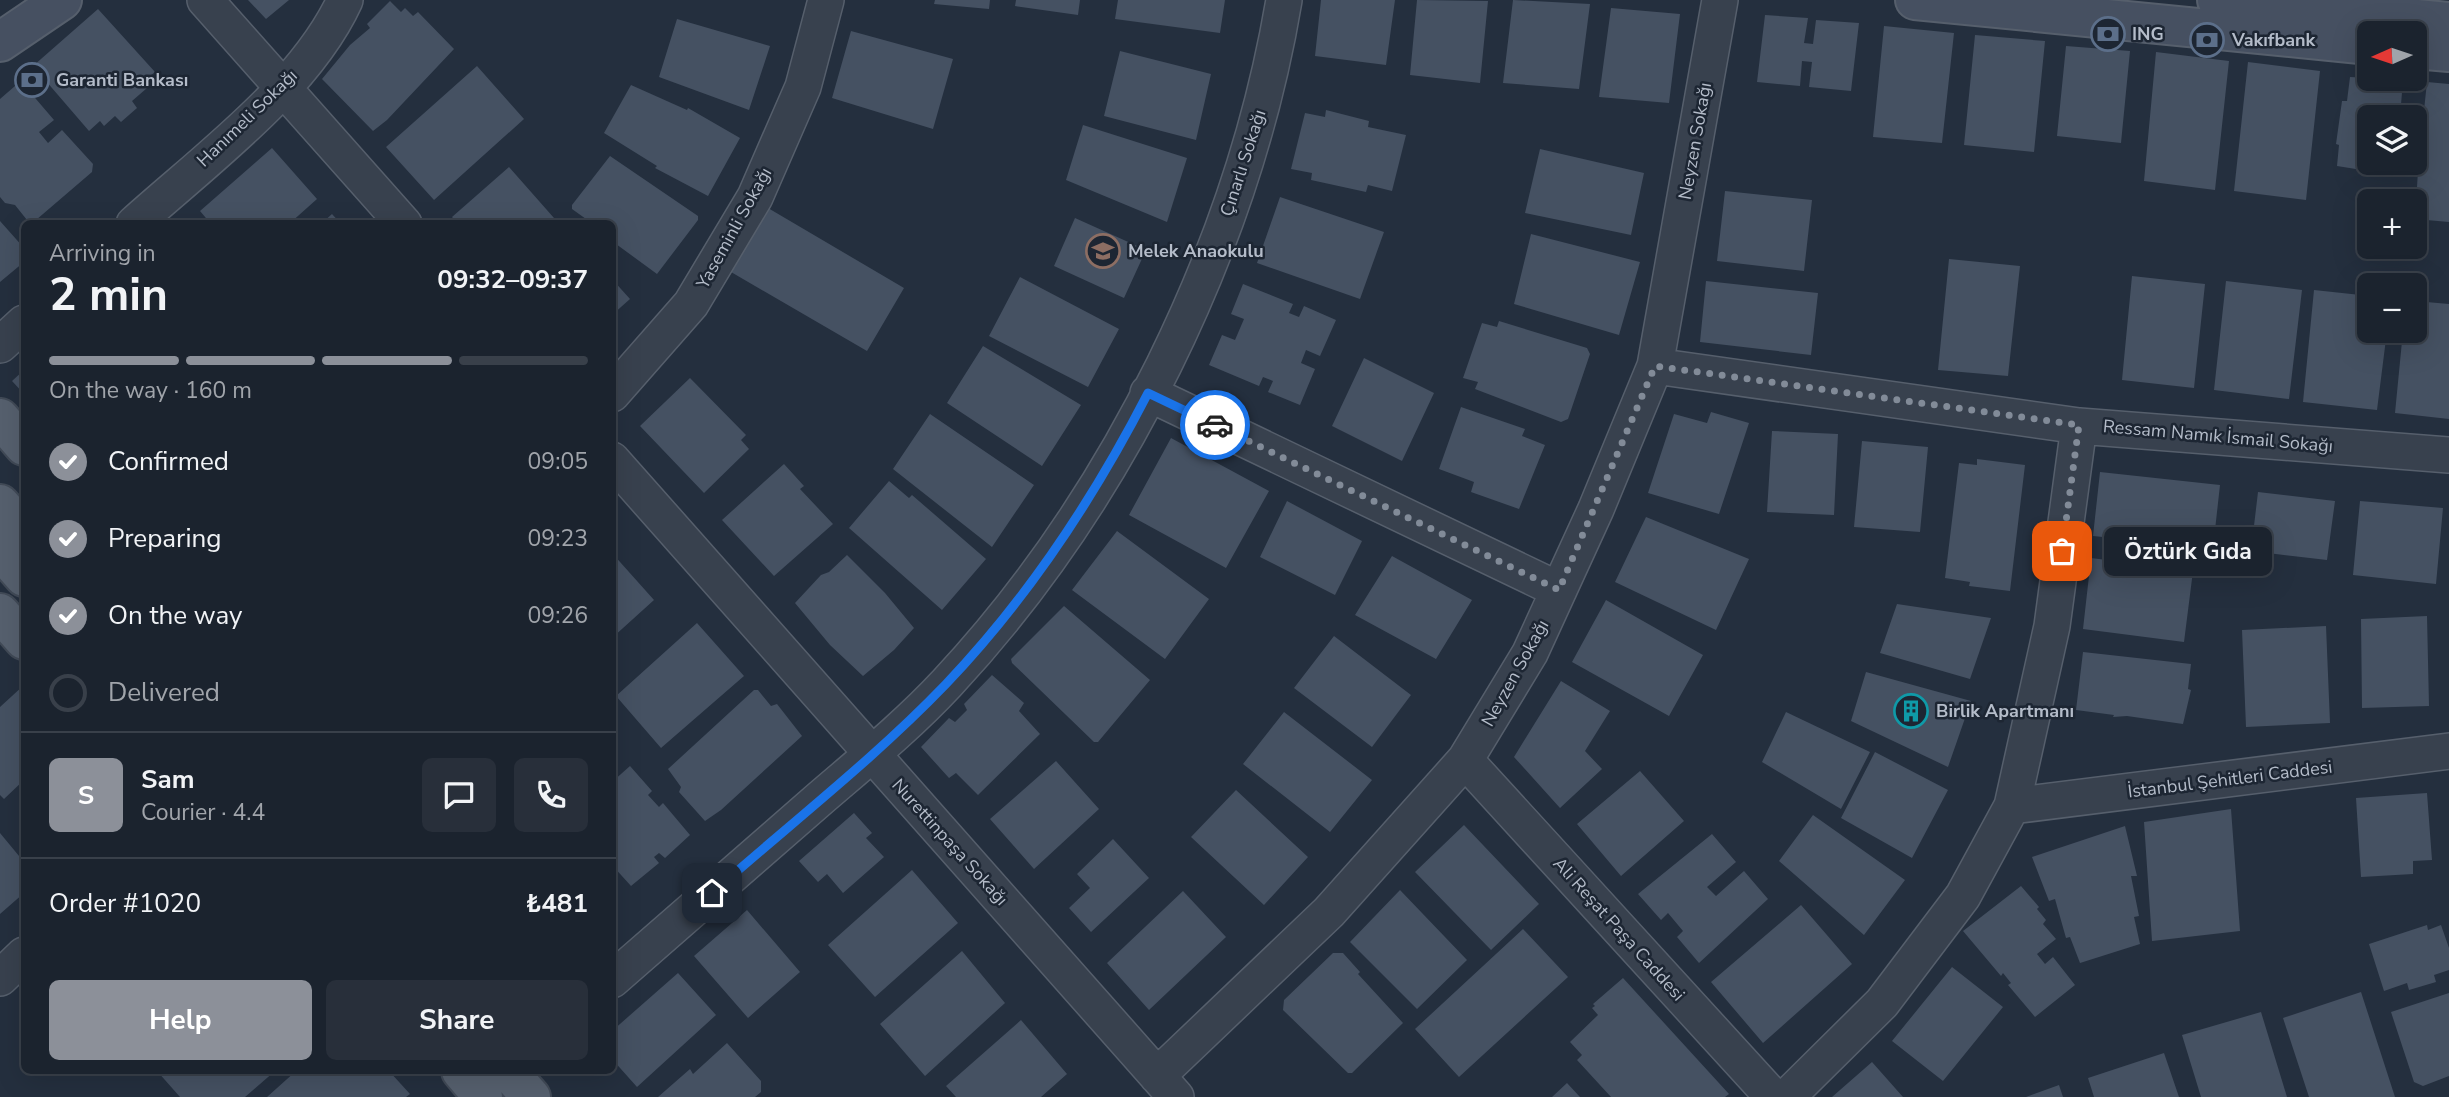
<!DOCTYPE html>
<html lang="en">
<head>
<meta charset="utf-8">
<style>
	body { margin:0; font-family:"Nunito Sans",sans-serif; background:#282f3a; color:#f1f3f6; height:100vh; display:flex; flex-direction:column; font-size:26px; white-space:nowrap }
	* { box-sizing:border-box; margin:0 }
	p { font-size:23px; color:#a0a4aa }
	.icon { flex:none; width:38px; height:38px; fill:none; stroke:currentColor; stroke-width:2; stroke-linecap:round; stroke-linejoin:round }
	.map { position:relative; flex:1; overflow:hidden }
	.sheet { position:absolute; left:21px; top:220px; width:595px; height:854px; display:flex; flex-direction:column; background:#1b232e; border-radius:10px; box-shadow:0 7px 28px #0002,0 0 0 2px #39404a }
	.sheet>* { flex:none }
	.needle { width:46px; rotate:267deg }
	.buttons { position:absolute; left:2357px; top:21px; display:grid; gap:14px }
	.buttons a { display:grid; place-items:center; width:70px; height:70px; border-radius:10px; background:#1b232e; box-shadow:0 7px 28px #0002,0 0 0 2px #39404a; font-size:35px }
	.pin { position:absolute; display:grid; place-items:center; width:60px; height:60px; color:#fff; margin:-30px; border-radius:14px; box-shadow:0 4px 10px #0006 }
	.courier { position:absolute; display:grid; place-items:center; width:70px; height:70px; margin:-35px; border:5px solid #1a73e8; border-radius:50%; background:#fff; color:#222; box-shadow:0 2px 9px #0007 }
	.bubble { position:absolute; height:49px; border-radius:10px; background:#1b232e; box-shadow:0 7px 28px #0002,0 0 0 2px #39404a; font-size:23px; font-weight:700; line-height:49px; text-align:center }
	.summary em { font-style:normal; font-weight:700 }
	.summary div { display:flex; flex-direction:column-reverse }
	.summary { display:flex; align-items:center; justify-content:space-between; height:119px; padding:0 28px }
	h1 { font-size:46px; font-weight:700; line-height:52px }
	.bar { display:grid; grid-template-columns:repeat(4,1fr); gap:10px 7px; align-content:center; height:84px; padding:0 28px }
	.bar i { height:9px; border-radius:5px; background:#39404a }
	.bar .selected { background:#8c9099 }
	.bar p { grid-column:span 4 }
	.line { display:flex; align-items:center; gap:18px; padding:0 28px; border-top:2px solid #39404a }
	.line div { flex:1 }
	.round { display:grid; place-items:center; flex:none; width:74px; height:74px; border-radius:10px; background:#282f3a }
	ol { padding:0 28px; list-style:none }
	li { display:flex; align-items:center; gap:21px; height:77px }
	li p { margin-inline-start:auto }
	li .icon { padding:7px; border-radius:50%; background:#8c9099; color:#fff; stroke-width:4 }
	li:last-child { color:#a0a4aa }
	li i { width:38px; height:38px; border:4px solid #39404a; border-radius:50% }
	.button { display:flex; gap:14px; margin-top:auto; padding:14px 28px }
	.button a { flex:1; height:80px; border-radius:10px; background:#8c9099; color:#fff; font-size:28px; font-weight:700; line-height:80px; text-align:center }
	.button a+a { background:#282f3a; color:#f1f3f6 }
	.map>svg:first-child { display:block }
</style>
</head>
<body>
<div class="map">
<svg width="2449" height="1097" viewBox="0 0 2449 1097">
	<rect width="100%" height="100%" fill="#242f3e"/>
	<!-- building -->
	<path fill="#455162" d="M 248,0 L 289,0 L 266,19 Z
		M 935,0 L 990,0 L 989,9 L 934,4 Z
		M 1016,0 L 1080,0 L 1078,15 L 1015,6 Z
		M 1118,0 L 1225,0 L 1220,33 L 1115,19 Z
		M 1321,0 L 1395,0 L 1386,65 L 1315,56 Z
		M 1417,0 L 1488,1 L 1480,83 L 1410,75 Z
		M 1513,0 L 1590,4 L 1579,89 L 1503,83 Z
		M 390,1 L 401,12 L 405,8 L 413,16 L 418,12 L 454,49 L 387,120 L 373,131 L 322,79 L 350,45 L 370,28 L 367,24 Z
		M 1611,8 L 1680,14 L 1669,103 L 1599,97 Z
		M 98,9 L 155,72 L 149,77 L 154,82 L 132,101 L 137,108 L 121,122 L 115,116 L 104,126 L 100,121 L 89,131 L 33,66 Z
		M 1765,15 L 1808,18 L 1804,43 L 1813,44 L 1816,20 L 1859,23 L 1851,91 L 1809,87 L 1812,62 L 1802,61 L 1800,86 L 1757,82 Z
		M 677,19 L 770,46 L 749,110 L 659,77 Z
		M 1884,26 L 1954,33 L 1942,143 L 1873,137 Z
		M 851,31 L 953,59 L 933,129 L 832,98 Z
		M 1975,35 L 2045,41 L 2034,152 L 1964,145 Z
		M 2066,46 L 2130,51 L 2121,143 L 2057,136 Z
		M 1120,51 L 1211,74 L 1196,140 L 1104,116 Z
		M 2156,52 L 2229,61 L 2215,190 L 2144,181 Z
		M 2248,62 L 2320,71 L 2306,200 L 2234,191 Z
		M 477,66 L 524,119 L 434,200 L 386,147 Z
		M 2350,77 L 2403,80 L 2400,117 L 2370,117 L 2370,163 L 2394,163 L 2393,175 L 2337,166 L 2339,145 L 2336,144 L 2342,101 L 2347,101 Z
		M 2427,82 L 2449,84 L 2449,222 L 2415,219 L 2418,171 L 2421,171 L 2425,130 L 2422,129 Z
		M 24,85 L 54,120 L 39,132 L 48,143 L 62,130 L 93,164 L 92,172 L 36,220 L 27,220 L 15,205 L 5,203 L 0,197 L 0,99 L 15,86 Z
		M 631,85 L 687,110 L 688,108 L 740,138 L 708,196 L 655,168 L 657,166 L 604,133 Z
		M 1326,110 L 1369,121 L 1368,127 L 1406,135 L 1392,191 L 1368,185 L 1366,192 L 1311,180 L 1312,173 L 1291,169 L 1305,113 L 1325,117 Z
		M 1083,125 L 1187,158 L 1167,222 L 1066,180 Z
		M 272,148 L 317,199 L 289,224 L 211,224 L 200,211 Z
		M 1540,149 L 1644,173 L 1631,235 L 1525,213 Z
		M 610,156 L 698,216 L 698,220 L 657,274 L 616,244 L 612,224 L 593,224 L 572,209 L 572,205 Z
		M 509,167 L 554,218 L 547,224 L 458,224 L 452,217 Z
		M 1725,191 L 1812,200 L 1804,271 L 1717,261 Z
		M 1280,197 L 1384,232 L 1360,299 L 1257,263 Z
		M 768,208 L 904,288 L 867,351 L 731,272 Z
		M 332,214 L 341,224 L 321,224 Z
		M 1075,218 L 1146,250 L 1124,298 L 1054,266 Z
		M 0,221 L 24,248 L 24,262 L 0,282 Z
		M 1531,234 L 1640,262 L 1619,335 L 1514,304 Z
		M 1949,259 L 2020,266 L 2008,376 L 1938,370 Z
		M 2132,276 L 2205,284 L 2194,388 L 2122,380 Z
		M 1020,277 L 1119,329 L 1088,387 L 989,336 Z
		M 612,279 L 630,299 L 612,315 Z
		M 1706,281 L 1818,293 L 1811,355 L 1700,342 Z
		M 2226,281 L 2302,290 L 2289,399 L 2214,390 Z
		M 1243,284 L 1293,304 L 1289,313 L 1299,317 L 1304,306 L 1336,320 L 1320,356 L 1306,350 L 1301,363 L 1315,369 L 1300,405 L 1268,392 L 1273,381 L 1263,377 L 1259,386 L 1209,365 L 1222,335 L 1235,340 L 1244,319 L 1231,314 Z
		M 2314,290 L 2370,296 L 2370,331 L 2387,331 L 2377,410 L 2303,402 Z
		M 2415,301 L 2449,304 L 2449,419 L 2395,413 L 2403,331 L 2415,331 Z
		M 1499,321 L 1587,348 L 1590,354 L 1568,419 L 1561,422 L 1475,389 L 1478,382 L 1463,378 L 1482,323 L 1497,327 Z
		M 983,346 L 1081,405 L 1042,466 L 947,403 Z
		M 1364,358 L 1434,393 L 1402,461 L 1332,426 Z
		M 24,370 L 24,394 L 12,381 Z
		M 690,378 L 746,435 L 741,440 L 749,449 L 704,493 L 640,426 Z
		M 1461,407 L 1525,429 L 1522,436 L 1545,445 L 1519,509 L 1471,492 L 1474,482 L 1439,469 Z
		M 1711,412 L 1749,423 L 1719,514 L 1648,493 L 1674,414 L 1707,423 Z
		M 930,414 L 1034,485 L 992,547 L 893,469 Z
		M 1772,431 L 1838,434 L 1834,515 L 1767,512 Z
		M 1171,438 L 1269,491 L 1226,568 L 1129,515 Z
		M 1862,441 L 1928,447 L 1920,532 L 1854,527 Z
		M 1977,459 L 2025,465 L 2010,591 L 1969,586 L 1970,582 L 1945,578 L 1959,463 L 1977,465 Z
		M 784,464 L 804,486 L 800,489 L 833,524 L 774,576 L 722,520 Z
		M 2100,472 L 2220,485 L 2213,548 L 2093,536 Z
		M 889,481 L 909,498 L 912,495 L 986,559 L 942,610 L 849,528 Z
		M 2258,492 L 2335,501 L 2327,560 L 2251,551 Z
		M 1287,501 L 1362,541 L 1335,595 L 1260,557 Z
		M 2360,501 L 2443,508 L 2436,584 L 2353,575 Z
		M 1646,517 L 1749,559 L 1716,630 L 1615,582 Z
		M 1117,531 L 1209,599 L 1165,659 L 1072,590 Z
		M 612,553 L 654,600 L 612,638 Z
		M 847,555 L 885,593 L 914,628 L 894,650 L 863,676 L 830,645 L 795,603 L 821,575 L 829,572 Z
		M 1392,556 L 1472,600 L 1436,659 L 1355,615 Z
		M 2091,558 L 2193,571 L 2184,642 L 2083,629 Z
		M 1606,600 L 1703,655 L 1669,716 L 1572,662 Z
		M 1897,604 L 1991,618 L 1970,679 L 1880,653 Z
		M 1064,606 L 1150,680 L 1098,742 L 1094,742 L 1012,663 L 1011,659 Z
		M 2427,616 L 2429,706 L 2362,708 L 2361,619 Z
		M 697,623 L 744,676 L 661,748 L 616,696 Z
		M 2326,626 L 2330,723 L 2246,727 L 2242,630 Z
		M 1334,636 L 1411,695 L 1372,747 L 1294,688 Z
		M 2083,652 L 2191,664 L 2188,689 L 2191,690 L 2183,724 L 2127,716 L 2113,717 L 2114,715 L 2076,710 Z
		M 1866,672 L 1971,701 L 1948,767 L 1851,721 Z
		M 992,675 L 1024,703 L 1019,711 L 1040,734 L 978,795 L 956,773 L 949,778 L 921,747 L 949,718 L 955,722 L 967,710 L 964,704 Z
		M 1561,681 L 1610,711 L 1585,751 L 1602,769 L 1560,808 L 1514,757 Z
		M 24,685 L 24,780 L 4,799 L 0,795 L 0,707 Z
		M 754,690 L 758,690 L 771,706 L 777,704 L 802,736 L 721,810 L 705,821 L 679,792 L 681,787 L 668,769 Z
		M 1284,712 L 1372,780 L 1330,832 L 1243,764 Z
		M 1786,712 L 1870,752 L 1841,809 L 1762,762 Z
		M 1875,752 L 1948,790 L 1912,858 L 1841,818 Z
		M 1056,761 L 1099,809 L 1034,869 L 990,819 Z
		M 630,766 L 652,791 L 648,795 L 659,807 L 663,803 L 690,835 L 665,858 L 659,853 L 654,857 L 659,863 L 631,886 L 612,865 L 612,808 L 616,805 L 612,801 L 612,782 Z
		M 1640,771 L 1684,821 L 1621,876 L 1577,824 Z
		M 1236,790 L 1308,857 L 1264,905 L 1191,837 Z
		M 2427,793 L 2432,860 L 2413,861 L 2413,874 L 2361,877 L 2356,798 Z
		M 2231,809 L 2240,931 L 2152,941 L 2144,822 Z
		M 854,813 L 872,833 L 866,838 L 884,857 L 843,893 L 827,874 L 818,882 L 799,861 Z
		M 1813,815 L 1905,880 L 1864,935 L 1779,861 Z
		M 1464,825 L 1539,904 L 1491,950 L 1415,872 Z
		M 2125,826 L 2137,876 L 2131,876 L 2139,916 L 2134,917 L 2140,944 L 2080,963 L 2070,937 L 2066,938 L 2055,899 L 2049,901 L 2032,857 Z
		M 0,833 L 24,862 L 24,893 L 0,914 Z
		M 1712,834 L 1736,862 L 1707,887 L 1716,896 L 1744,871 L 1768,899 L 1699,963 L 1677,937 L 1683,931 L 1668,913 L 1661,920 L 1638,894 Z
		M 1113,839 L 1149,878 L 1091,932 L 1069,908 L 1090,888 L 1077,874 Z
		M 912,870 L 958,923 L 875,997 L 828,945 Z
		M 2021,886 L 2039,907 L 2037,909 L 2046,920 L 2043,924 L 2056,939 L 2037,954 L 2045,964 L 2053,957 L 2075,985 L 2035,1017 L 2008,985 L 2011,983 L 2003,973 L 2001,976 L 1963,931 Z
		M 1400,890 L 1467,960 L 1417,1009 L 1350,942 Z
		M 1183,891 L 1226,937 L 1149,1010 L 1107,963 Z
		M 1801,905 L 1852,964 L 1763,1043 L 1711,982 Z
		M 747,910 L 800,972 L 748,1018 L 694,956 Z
		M 2427,925 L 2428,930 L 2441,925 L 2449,948 L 2449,970 L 2434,975 L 2436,982 L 2409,990 L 2407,983 L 2384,991 L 2369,944 Z
		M 1523,929 L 1568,977 L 1459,1077 L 1415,1029 Z
		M 962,951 L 1005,1003 L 925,1076 L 880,1024 Z
		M 1333,953 L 1343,953 L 1360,972 L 1358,974 L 1403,1023 L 1352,1073 L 1348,1073 L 1283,1010 L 1284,1000 Z
		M 1952,967 L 2003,1007 L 1943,1081 L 1892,1041 Z
		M 678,973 L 716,1015 L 637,1087 L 612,1059 L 612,1031 Z
		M 1623,978 L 1729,1094 L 1725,1097 L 1611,1097 L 1577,1060 L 1582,1055 L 1570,1042 L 1598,1015 L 1592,1008 L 1595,1006 L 1593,1004 Z
		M 2361,992 L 2395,1097 L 2309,1097 L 2283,1018 Z
		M 2449,993 L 2449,1076 L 2423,1086 L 2414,1082 L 2391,1012 Z
		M 2261,1012 L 2287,1097 L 2201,1097 L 2182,1035 Z
		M 1021,1020 L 1067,1074 L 1041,1097 L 956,1097 L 946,1086 Z
		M 727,1043 L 761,1081 L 761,1092 L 755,1097 L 658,1097 L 690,1069 L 693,1074 Z
		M 2164,1053 L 2179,1097 L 2094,1097 L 2088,1078 Z
		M 1872,1062 L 1903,1097 L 1832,1097 Z
		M 157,1071 L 275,1071 L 245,1097 L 180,1097 Z
		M 296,1071 L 389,1071 L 410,1094 L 406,1097 L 267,1097 Z
		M 1567,1083 L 1580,1097 L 1552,1097 Z
		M 2059,1085 L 2063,1097 L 2026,1097 Z"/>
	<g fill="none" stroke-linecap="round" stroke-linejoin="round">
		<!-- minor casing -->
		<g stroke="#565f6c" stroke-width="38">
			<path id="minor" d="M 205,0 L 404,224
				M 134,224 C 205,160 305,87 345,0
				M 0,345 L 24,323
				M 1655,366 L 2079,426 L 2449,455
				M 1148,393 L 1559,590
				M 612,394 L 691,304 L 755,197 L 803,87 L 826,0
				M 612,460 L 1176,1097
				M 1465,760 L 1773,1097
				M 2012,806 L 2449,751
				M 0,978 L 24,955
				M 612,980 C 680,921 748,862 816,802 C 860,764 907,726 947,683 C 1117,501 1243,245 1284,0
				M 1157,1076 L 1329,912 L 1465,760 L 1530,653 L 1596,509 L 1655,366 L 1720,0
				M 1787,1097 L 1882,1003 L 1963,896 L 2012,806 L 2052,626 L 2079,426"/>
		</g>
		<!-- secondary casing -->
		<g stroke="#565f6c" stroke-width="42">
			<path id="secondary" d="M 1915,0 L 2370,45
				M 2217,0 L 2449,22
				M 0,42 L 62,0
				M 2415,49 L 2449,52"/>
		</g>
		<!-- primary casing -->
		<g stroke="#414a57" stroke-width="42">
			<path id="primary" d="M 0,418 L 24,446
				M 0,504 L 24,531
				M 0,550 L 24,577
				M 0,613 L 24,640
				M 461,1071 L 483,1097
				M 508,1071 L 531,1097"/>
		</g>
		<!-- minor -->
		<use href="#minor" stroke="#38414e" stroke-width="35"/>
		<!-- secondary -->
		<use href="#secondary" stroke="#465061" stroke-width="38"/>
		<!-- primary -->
		<use href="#primary" stroke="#56606e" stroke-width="38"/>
	</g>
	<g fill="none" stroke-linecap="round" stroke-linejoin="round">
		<!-- done -->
		<path stroke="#828b98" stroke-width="7" stroke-dasharray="0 12.6" d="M 1215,425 L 1559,590 L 1655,366 L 2079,425 L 2062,551"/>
		<!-- route -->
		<path stroke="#1a73e8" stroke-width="9" d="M 712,893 C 790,824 874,759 946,684 C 1028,598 1094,498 1148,393 L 1215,425"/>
	</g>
	<!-- icons -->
	<defs>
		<g id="bank-ring" transform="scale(1.75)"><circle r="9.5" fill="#1d2633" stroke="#5c6f8a" stroke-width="1.5"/><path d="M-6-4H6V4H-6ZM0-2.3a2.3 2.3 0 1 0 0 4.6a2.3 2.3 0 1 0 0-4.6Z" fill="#5c6f8a"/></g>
		<g id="school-ring" transform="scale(1.75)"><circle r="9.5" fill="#1d2633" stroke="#8d6e63" stroke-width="1.5"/><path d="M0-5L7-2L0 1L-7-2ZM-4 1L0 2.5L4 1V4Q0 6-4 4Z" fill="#8d6e63"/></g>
		<g id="building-ring" transform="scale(1.75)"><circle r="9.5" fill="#1d2633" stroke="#0f9aa8" stroke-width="1.5"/><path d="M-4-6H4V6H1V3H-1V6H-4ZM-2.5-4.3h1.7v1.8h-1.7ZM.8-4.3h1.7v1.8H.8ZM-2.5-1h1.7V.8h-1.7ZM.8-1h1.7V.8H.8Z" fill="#0f9aa8"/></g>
	</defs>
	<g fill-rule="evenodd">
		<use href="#bank-ring" x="2108" y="34"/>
		<use href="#bank-ring" x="2207" y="40"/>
		<use href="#bank-ring" x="32" y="80"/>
		<use href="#school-ring" x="1103" y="251"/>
		<use href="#building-ring" x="1911" y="711"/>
	</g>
	<g text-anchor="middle" stroke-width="5" stroke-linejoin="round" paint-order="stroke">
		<!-- poi labels -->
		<g font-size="18" font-weight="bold" fill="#b4bcc9" stroke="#1d2633" text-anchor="start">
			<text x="2132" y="40">ING</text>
			<text x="2232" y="46">Vakıfbank</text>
			<text x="56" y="86">Garanti Bankası</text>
			<text x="1128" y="257">Melek Anaokulu</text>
			<text x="1936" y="717">Birlik Apartmanı</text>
		</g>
		<!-- street labels -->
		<g font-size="18" fill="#b4bcc9" stroke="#1d2633">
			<text transform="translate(247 118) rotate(-44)" y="6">Hanımeli Sokağı</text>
			<text transform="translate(1695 141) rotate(-80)" y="6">Neyzen Sokağı</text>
			<text transform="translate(1243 163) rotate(-72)" y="6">Çınarlı Sokağı</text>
			<text transform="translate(734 228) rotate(-61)" y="6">Yaseminli Sokağı</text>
			<text transform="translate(2218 436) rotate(5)" y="6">Ressam Namık İsmail Sokağı</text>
			<text transform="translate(1515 673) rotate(-61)" y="6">Neyzen Sokağı</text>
			<text transform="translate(2230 779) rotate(-7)" y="6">İstanbul Şehitleri Caddesi</text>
			<text transform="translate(950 842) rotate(48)" y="6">Nurettinpaşa Sokağı</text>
			<text transform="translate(1619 929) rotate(48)" y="6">Ali Reşat Paşa Caddesi</text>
		</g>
	</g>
</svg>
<div class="buttons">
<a><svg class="needle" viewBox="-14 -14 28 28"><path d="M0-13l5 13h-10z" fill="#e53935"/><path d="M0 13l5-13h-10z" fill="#a0a4aa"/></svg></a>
<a><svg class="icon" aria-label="layers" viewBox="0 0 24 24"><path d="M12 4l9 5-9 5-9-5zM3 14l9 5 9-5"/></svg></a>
<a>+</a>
<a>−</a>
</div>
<div class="pin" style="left:2062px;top:551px;background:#ea580c"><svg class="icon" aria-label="bag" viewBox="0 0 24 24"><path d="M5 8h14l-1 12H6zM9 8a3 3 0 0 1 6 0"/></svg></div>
<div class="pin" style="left:712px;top:893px;background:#1f2937"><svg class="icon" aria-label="home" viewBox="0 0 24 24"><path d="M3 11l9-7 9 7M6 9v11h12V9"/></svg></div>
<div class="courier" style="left:1215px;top:425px"><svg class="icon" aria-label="car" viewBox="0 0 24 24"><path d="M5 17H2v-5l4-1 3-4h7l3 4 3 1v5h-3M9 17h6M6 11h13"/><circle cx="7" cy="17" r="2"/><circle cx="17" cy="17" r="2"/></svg></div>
<div class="bubble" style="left:2104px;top:527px;width:168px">Öztürk Gıda</div>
<section class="sheet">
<div class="summary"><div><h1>2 min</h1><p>Arriving in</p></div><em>09:32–09:37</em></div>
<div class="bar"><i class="selected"></i><i class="selected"></i><i class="selected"></i><i></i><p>On the way · 160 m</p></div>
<ol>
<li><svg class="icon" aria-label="check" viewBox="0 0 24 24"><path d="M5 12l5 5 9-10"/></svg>Confirmed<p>09:05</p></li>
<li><svg class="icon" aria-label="check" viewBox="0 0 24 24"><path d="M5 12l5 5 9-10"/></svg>Preparing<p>09:23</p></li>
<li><svg class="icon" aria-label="check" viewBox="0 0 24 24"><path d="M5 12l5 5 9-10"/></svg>On the way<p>09:26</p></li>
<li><i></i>Delivered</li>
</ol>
<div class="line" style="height:126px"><b class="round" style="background:#8c9099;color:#fff">S</b><div><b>Sam</b><p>Courier · 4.4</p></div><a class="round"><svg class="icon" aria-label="chat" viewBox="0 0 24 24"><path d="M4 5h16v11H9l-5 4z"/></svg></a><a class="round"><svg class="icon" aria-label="phone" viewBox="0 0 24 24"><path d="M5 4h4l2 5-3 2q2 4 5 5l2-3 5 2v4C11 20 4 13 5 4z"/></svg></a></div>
<div class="line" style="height:91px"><div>Order #1020</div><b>₺481</b></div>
<div class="button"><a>Help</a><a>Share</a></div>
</section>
</div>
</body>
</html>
